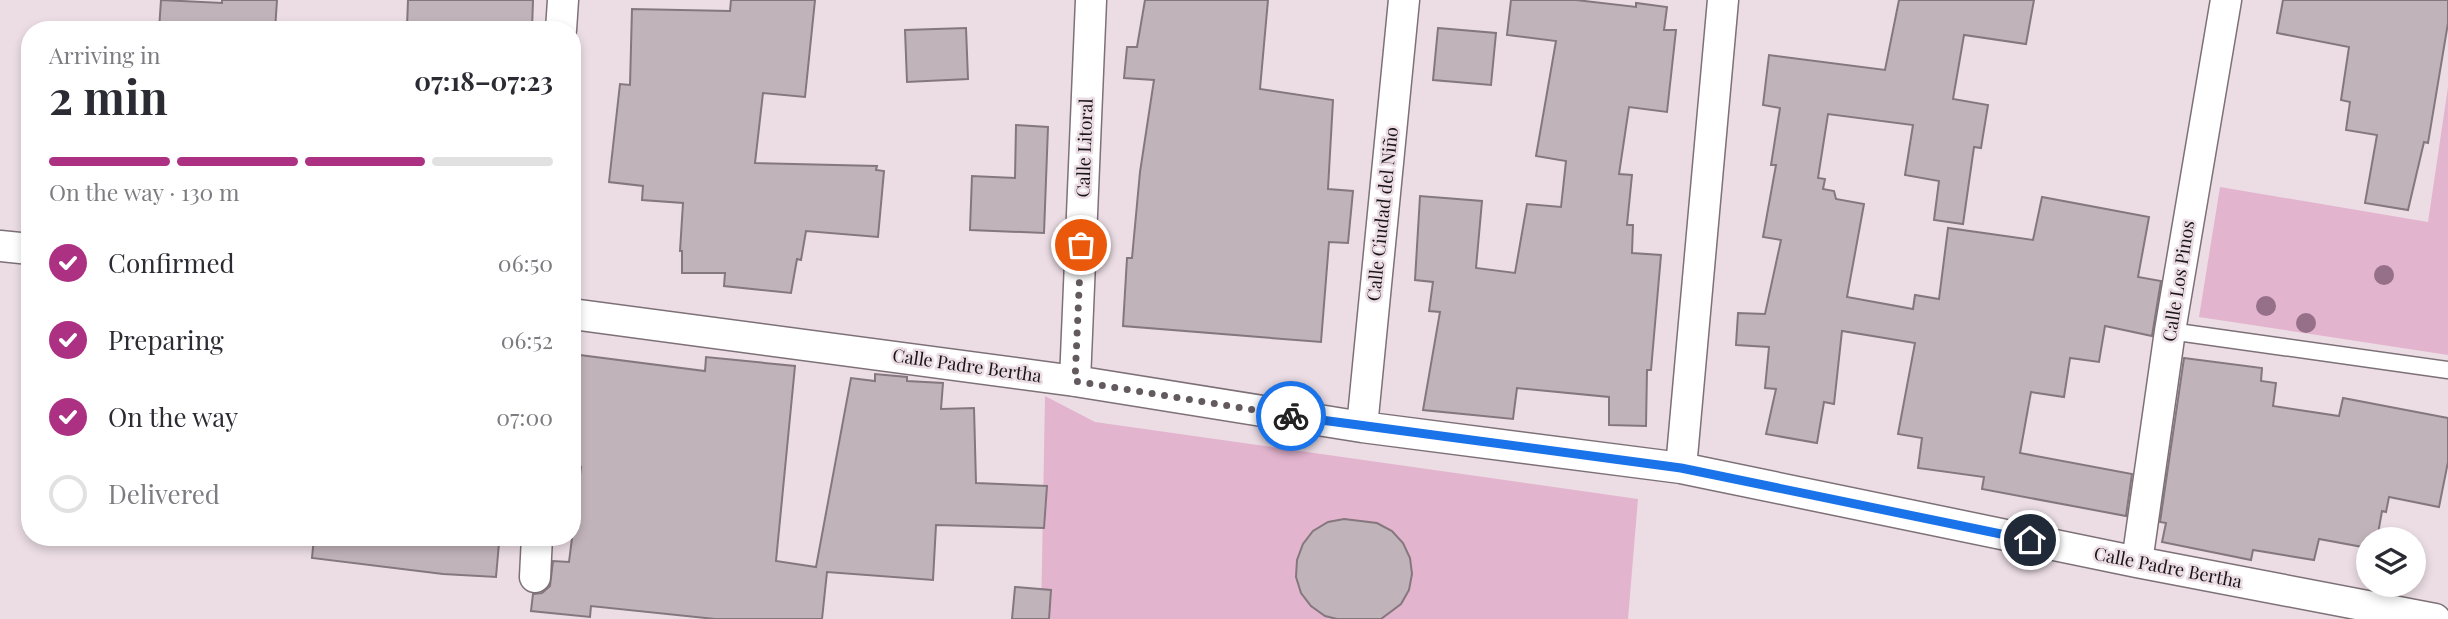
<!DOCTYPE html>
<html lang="en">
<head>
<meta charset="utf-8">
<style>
	body { margin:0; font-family:"Playfair Display",serif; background:#f7f7f7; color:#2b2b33; height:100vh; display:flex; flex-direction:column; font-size:26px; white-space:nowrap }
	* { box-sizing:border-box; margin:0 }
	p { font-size:23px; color:#7c7c81 }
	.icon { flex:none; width:38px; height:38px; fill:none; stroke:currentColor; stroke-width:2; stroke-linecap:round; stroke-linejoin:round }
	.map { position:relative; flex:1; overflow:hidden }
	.side { position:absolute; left:21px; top:21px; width:560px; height:525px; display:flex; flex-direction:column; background:#fff; border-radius:28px; box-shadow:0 4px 10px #0003 }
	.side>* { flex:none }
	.fabs { position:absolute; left:2356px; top:527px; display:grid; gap:14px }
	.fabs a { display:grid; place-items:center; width:70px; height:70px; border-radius:50%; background:#fff; box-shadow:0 4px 10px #0003; font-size:35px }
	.pin { position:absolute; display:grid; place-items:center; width:60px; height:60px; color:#fff; margin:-30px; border:4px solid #fff; border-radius:50%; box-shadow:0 2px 7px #0007 }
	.courier { position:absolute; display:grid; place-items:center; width:70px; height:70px; margin:-35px; border:5px solid #1a73e8; border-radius:50%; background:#fff; color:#222; box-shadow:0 2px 9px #0007 }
	.summary em { font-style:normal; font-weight:700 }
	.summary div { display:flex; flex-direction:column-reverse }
	.summary { display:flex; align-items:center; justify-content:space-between; height:119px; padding:0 28px }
	h1 { font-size:46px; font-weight:700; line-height:52px }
	.bar { display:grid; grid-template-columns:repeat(4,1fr); gap:10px 7px; align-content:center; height:84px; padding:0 28px }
	.bar i { height:9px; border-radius:5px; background:#e1e1e2 }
	.bar .active { background:#ad3183 }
	.bar p { grid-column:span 4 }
	ol { padding:0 28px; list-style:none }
	li { display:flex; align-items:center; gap:21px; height:77px }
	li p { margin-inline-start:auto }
	li .icon { padding:7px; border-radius:50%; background:#ad3183; color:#fff; stroke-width:4 }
	li:last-child { color:#7c7c81 }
	li i { width:38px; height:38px; border:4px solid #e1e1e2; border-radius:50% }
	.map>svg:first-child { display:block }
</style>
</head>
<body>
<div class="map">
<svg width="2448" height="619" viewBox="0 0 2448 619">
	<rect width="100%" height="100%" fill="#ecdde5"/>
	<!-- green -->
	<path fill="#e3b4ce" d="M 2448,87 L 2448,355 L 2199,317 L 2220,187 L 2428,222 Z
		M 1045,396 L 1095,422 L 1638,499 L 1628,619 L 1041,619 Z"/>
	<!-- building -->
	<path fill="#c1b3ba" stroke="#84777e" stroke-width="2" d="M 161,0 L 222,3 L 222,0 L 277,0 L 275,30 L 159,30 Z
		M 408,0 L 533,0 L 532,30 L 407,27 Z
		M 731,0 L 815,0 L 805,97 L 763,93 L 755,163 L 877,166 L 876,170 L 884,171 L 878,237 L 806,231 L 801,260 L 797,259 L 791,293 L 724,286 L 725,273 L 682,273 L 682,251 L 680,251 L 683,203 L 642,200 L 643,186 L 609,182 L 620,84 L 630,85 L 632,9 L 730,11 Z
		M 1145,0 L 1268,0 L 1260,89 L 1333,100 L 1328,189 L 1353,191 L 1348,243 L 1329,242 L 1321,342 L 1123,326 L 1127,258 L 1132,258 L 1140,172 L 1154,80 L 1124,78 L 1127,47 L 1137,47 Z
		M 1511,0 L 1576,0 L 1636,7 L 1636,3 L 1667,7 L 1664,30 L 1676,30 L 1667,112 L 1629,107 L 1619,174 L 1632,175 L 1627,225 L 1633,225 L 1632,253 L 1661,255 L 1651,370 L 1647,370 L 1646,426 L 1609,425 L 1609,397 L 1517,388 L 1513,419 L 1423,410 L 1440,312 L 1429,311 L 1433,282 L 1415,280 L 1420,196 L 1482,201 L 1476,268 L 1515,273 L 1527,204 L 1561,207 L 1566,161 L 1536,156 L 1556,41 L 1507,35 Z
		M 1899,0 L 2034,0 L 2026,44 L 1964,35 L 1953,99 L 1988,105 L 1981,148 L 1974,147 L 1963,224 L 1934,220 L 1939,181 L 1905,175 L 1913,125 L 1828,114 L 1818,178 L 1825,179 L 1823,189 L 1834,191 L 1836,199 L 1864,204 L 1847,297 L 1913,309 L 1915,295 L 1939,299 L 1948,228 L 2033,240 L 2042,197 L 2149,217 L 2138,277 L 2161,281 L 2152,336 L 2105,326 L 2099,362 L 2070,358 L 2064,397 L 2031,392 L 2020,453 L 2132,474 L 2126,516 L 1982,489 L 1984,477 L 1918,468 L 1922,438 L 1898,434 L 1915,343 L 1842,331 L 1834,404 L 1824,402 L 1817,443 L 1766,434 L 1776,389 L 1765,388 L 1769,347 L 1736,345 L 1738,313 L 1765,314 L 1781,240 L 1763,237 L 1776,165 L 1771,165 L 1780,108 L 1763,105 L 1769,55 L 1885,70 Z
		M 2283,0 L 2448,0 L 2448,23 L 2428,143 L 2424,142 L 2408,210 L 2365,203 L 2377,135 L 2346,130 L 2350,102 L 2341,100 L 2349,47 L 2277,33 Z
		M 966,28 L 968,79 L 907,82 L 905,30 Z
		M 1438,28 L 1496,33 L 1491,85 L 1433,80 Z
		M 1016,125 L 1048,127 L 1044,233 L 970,230 L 972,176 L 1015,178 Z
		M 572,354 L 705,371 L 706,357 L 795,366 L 776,561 L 816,567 L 851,378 L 875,381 L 875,374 L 907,377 L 907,381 L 943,383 L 941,409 L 974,408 L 976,483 L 1047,486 L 1044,528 L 936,525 L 933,580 L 827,572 L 822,619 L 715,619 L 591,606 L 590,617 L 531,611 L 533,594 L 542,593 L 550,586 L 553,561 L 569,562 L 581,467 L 572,466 Z
		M 2184,358 L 2262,368 L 2261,381 L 2276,383 L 2273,406 L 2339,416 L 2343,398 L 2448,418 L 2448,462 L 2439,507 L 2389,497 L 2386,512 L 2382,511 L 2377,539 L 2368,539 L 2368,548 L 2319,539 L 2314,560 L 2253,550 L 2251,560 L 2162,542 L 2166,523 L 2160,522 Z
		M 1344,519 L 1377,523 L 1392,531 L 1403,543 L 1410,558 L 1412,574 L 1409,590 L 1401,604 L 1381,619 L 1337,619 L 1325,616 L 1311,606 L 1301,593 L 1296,577 L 1297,560 L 1303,544 L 1313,531 L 1328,522 Z
		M 314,537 L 452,537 L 452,539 L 499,543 L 496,577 L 443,574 L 312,558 Z
		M 1015,587 L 1051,590 L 1049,619 L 1012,619 Z"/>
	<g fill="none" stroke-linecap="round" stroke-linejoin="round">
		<!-- service casing -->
		<g stroke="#7d7077" stroke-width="19">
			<path id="service" d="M 2170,331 L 2448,370"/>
		</g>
		<!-- minor casing -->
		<g stroke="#7d7077" stroke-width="33">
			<path id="minor" d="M 561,30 L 563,0
				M 0,246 L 30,249
				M 572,314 L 1075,381 L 1362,427 L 1681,468 L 2137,562 L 2435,619
				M 1075,381 L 1091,0
				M 1362,427 L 1404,0
				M 1681,468 L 1723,0
				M 2137,562 L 2170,331 L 2226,0
				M 535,577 L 537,537"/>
		</g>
		<!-- service -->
		<use href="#service" stroke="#fff" stroke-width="16"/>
		<!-- minor -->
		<use href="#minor" stroke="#fff" stroke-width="30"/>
	</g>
	<!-- trees -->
	<g fill="#967088">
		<circle cx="2384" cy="275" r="10"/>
		<circle cx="2266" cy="306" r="10"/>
		<circle cx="2306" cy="323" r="10"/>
	</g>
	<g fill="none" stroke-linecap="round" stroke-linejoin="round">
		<!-- done -->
		<path stroke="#635a5f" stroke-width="7" stroke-dasharray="0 12.6" d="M 1081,245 L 1075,381 L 1291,416"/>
		<!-- route -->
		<path stroke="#1a73e8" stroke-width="9" d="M 1291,416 L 1681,468 L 2030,540"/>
	</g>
	<g text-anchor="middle" stroke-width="5" stroke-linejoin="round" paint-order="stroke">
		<!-- street labels -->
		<g font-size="18" fill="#191417" stroke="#ecdde5">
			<text transform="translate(1085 148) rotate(-88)" y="6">Calle Litoral</text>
			<text transform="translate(1383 214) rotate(-84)" y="6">Calle Ciudad del Niño</text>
			<text transform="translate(2179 281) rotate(-81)" y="6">Calle Los Pinos</text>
			<text transform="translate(967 366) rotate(8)" y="6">Calle Padre Bertha</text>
			<text transform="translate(2168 568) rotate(11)" y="6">Calle Padre Bertha</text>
		</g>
	</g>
</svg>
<div class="fabs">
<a><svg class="icon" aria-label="layers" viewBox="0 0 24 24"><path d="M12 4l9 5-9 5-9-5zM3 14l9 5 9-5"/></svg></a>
</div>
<div class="pin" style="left:1081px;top:245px;background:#ea580c"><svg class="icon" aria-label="bag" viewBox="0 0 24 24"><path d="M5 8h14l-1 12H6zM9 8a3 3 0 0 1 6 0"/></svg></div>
<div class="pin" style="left:2030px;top:540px;background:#1f2937"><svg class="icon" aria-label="home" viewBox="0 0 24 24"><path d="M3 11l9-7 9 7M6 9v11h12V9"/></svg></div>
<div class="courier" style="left:1291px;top:416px"><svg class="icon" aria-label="bike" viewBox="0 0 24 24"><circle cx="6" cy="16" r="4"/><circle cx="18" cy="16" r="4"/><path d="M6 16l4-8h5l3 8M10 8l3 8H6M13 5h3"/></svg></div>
<section class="side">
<div class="summary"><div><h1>2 min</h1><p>Arriving in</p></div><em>07:18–07:23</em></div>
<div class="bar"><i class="active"></i><i class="active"></i><i class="active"></i><i></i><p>On the way · 130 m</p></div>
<ol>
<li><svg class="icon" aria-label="check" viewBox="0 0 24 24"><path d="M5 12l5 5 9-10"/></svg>Confirmed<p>06:50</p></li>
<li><svg class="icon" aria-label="check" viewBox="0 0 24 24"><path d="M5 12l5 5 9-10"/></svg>Preparing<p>06:52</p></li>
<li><svg class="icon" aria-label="check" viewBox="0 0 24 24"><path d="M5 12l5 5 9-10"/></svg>On the way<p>07:00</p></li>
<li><i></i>Delivered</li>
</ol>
</section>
</div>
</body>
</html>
